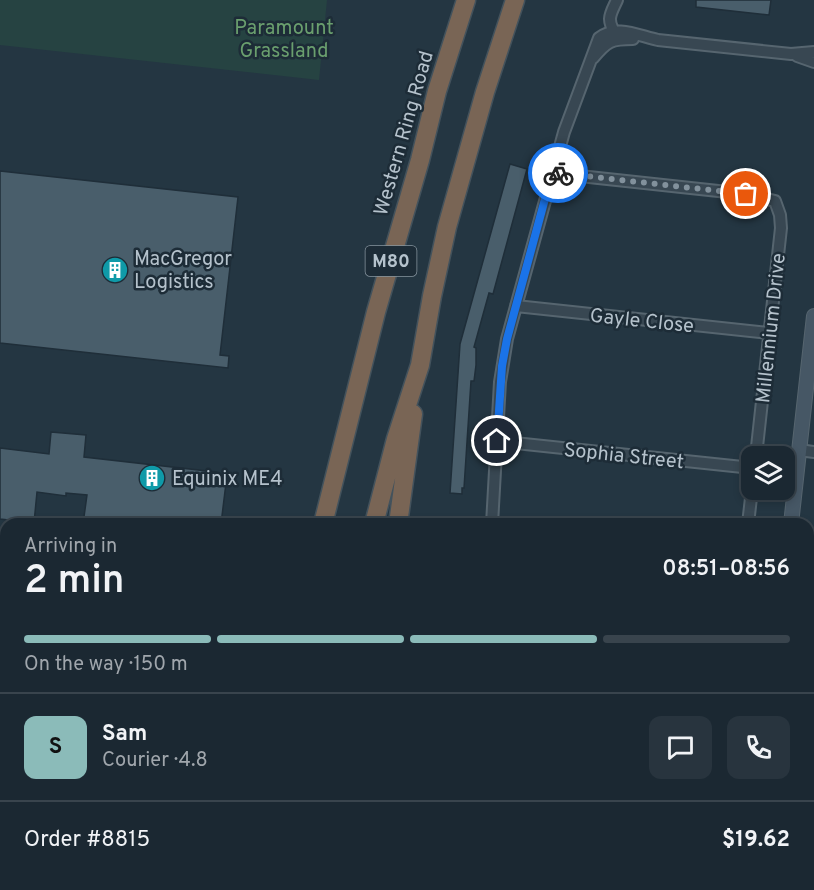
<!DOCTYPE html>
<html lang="en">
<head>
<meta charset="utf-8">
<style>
	body { margin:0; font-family:Overpass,sans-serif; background:#28343e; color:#f1f3f6; height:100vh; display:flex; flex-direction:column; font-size:22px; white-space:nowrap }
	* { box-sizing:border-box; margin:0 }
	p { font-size:20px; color:#a0a6ac }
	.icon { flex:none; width:33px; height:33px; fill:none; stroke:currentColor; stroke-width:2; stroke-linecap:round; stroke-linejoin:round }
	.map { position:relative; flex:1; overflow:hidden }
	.details { position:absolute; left:0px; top:518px; width:814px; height:374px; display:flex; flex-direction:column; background:#1b2832; border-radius:18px 18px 0 0; box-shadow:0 3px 9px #0003,0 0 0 2px #39444d }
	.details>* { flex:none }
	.tools { position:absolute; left:741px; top:446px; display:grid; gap:12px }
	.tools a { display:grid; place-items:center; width:54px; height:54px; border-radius:12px; background:#1b2832; box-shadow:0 3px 9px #0003,0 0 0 2px #39444d; font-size:30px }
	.pin { position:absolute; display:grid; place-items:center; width:51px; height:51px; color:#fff; margin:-26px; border:3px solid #fff; border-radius:50%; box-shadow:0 2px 6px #0007 }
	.courier { position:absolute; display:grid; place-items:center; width:60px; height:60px; margin:-30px; border:4px solid #1a73e8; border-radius:50%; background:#fff; color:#222; box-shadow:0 2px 8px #0007 }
	.head em { font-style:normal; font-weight:600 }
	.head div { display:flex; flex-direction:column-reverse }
	.head { display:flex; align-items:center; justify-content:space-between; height:102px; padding:0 24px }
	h1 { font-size:39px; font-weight:600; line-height:45px }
	.bar { display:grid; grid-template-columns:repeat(4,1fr); gap:9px 6px; align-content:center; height:72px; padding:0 24px }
	.bar i { height:8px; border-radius:4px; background:#39444d }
	.bar .selected { background:#8bbbb9 }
	.bar p { grid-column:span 4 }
	.line { display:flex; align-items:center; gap:15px; padding:0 24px; border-top:2px solid #39444d }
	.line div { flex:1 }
	.round { display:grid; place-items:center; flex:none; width:63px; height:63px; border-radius:12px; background:#28343e }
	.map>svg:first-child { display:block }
</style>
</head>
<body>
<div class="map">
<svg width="814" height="890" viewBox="0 0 814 890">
	<rect width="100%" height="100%" fill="#243642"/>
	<!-- green -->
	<path fill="#264342" d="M 0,0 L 327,0 L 319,80 L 0,45 Z"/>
	<!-- building -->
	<path fill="#495e6b" stroke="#1f2e39" stroke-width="1.5" d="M 696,0 L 771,0 L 769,15 L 696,7 Z
		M 510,164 L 527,169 L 493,294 L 489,293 L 474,347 L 476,348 L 476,365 L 474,381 L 471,381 L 464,488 L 462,488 L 462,494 L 450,493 L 460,344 Z
		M 0,171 L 238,197 L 220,355 L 229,356 L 228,368 L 0,343 Z
		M 51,432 L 86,435 L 84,457 L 216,472 L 215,482 L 226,483 L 221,524 L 83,524 L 87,495 L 66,493 L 66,496 L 37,492 L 34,523 L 0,519 L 0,448 L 49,454 Z"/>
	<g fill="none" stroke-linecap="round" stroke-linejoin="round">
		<!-- street casing -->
		<g stroke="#56656f" stroke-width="14">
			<path id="street" d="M 616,35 C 606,19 610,15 617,0
				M 797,56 L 814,62
				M 593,58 C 607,41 611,39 633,39
				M 552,173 L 746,194 L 775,201 L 780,215 L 781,228 L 756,456
				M 516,306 L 769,333
				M 497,441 L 752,468
				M 799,450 L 814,452
				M 492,524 L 500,382 L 507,339 L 564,132 L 599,38 C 616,24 639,36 658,40 L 791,54 L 814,52
				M 748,524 L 752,489
				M 808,646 L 814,647
				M 808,851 L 814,851
				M 491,885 L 492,890
				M 708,890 L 709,885"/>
		</g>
		<!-- secondary casing -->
		<g stroke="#56656f" stroke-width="16">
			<path id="secondary" d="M 791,524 L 814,316
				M 745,890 L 746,885"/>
		</g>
		<!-- highway casing -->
		<g stroke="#43525c" stroke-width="21">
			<path id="highway" d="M 323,524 L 376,312 L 420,160 L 437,91 L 466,0
				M 374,524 L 396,439 L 420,365 L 432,296 L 447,227 L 485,92 L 515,0
				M 398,524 L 413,414
				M 356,885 L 356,890
				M 252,890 L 254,885
				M 269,890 L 269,885
				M 309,890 L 310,885
				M 380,890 L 380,885"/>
		</g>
		<!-- street -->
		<use href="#street" stroke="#384752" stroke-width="10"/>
		<!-- secondary -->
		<use href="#secondary" stroke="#465765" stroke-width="14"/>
		<!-- highway -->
		<use href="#highway" stroke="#796555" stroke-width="18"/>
	</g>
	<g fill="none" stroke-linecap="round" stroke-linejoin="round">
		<!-- done -->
		<path stroke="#82919c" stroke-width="6" stroke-dasharray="0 10.8" d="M 558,173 L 746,194"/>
		<!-- route -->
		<path stroke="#1a73e8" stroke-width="8" d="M 497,441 L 502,366 L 507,339 L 552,173 L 558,173"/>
	</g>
	<!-- icons -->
	<defs>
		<g id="building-disc" transform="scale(1.35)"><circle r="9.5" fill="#0f9aa8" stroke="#1d2c37"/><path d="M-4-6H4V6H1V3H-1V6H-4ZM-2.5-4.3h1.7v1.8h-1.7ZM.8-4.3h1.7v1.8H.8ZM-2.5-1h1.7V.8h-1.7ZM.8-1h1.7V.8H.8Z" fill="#fff"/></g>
	</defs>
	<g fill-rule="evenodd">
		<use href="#building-disc" x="115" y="270"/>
		<use href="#building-disc" x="152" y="478"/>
	</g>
	<g text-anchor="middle" stroke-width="5" stroke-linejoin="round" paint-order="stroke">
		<!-- shield labels -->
		<rect fill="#1d2c37" stroke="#87959f" stroke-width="1.5" x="365.5" y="246" width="51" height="30" rx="4.5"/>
		<g font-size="18" font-weight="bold" fill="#b5c2cc">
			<text x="391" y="267">M80</text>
		</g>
		<!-- park labels -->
		<g font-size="20" fill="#6a9f6e" stroke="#1d2c37">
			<text x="284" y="34">Paramount<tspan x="284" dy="23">Grassland</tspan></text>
		</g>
		<!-- street labels -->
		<g font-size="20" fill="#b5c2cc" stroke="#1d2c37">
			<text transform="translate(403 133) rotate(-74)" y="7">Western Ring Road</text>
			<text transform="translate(642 320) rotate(6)" y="7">Gayle Close</text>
			<text transform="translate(770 328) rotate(-84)" y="7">Millennium Drive</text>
			<text transform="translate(624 455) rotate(6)" y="7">Sophia Street</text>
		</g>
		<!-- poi labels -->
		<g font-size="20" fill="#b5c2cc" stroke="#1d2c37" text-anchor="start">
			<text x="134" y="265">MacGregor<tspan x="134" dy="23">Logistics</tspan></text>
			<text x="172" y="485">Equinix ME4</text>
		</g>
	</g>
</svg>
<div class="tools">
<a><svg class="icon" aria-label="layers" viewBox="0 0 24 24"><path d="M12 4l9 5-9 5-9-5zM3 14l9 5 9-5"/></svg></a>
</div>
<div class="pin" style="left:746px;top:194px;background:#ea580c"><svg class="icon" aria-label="bag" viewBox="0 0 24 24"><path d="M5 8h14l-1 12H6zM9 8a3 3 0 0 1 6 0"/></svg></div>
<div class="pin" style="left:497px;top:441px;background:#1f2937"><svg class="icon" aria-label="home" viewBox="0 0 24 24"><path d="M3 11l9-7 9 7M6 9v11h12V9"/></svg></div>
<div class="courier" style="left:558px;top:173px"><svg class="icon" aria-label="bike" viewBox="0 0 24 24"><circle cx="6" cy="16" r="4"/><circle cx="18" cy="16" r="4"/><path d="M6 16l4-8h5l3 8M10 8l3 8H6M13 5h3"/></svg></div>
<section class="details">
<div class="head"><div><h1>2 min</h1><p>Arriving in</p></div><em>08:51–08:56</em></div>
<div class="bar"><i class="selected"></i><i class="selected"></i><i class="selected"></i><i></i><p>On the way · 150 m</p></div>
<div class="line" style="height:108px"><b class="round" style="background:#8bbbb9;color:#111">S</b><div><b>Sam</b><p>Courier · 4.8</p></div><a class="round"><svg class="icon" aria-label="chat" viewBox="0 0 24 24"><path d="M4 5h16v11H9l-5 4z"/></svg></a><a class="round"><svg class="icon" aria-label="phone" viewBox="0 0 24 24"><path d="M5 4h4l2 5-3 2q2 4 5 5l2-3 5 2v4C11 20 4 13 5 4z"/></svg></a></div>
<div class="line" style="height:78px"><div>Order #8815</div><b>$19.62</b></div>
</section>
</div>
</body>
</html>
